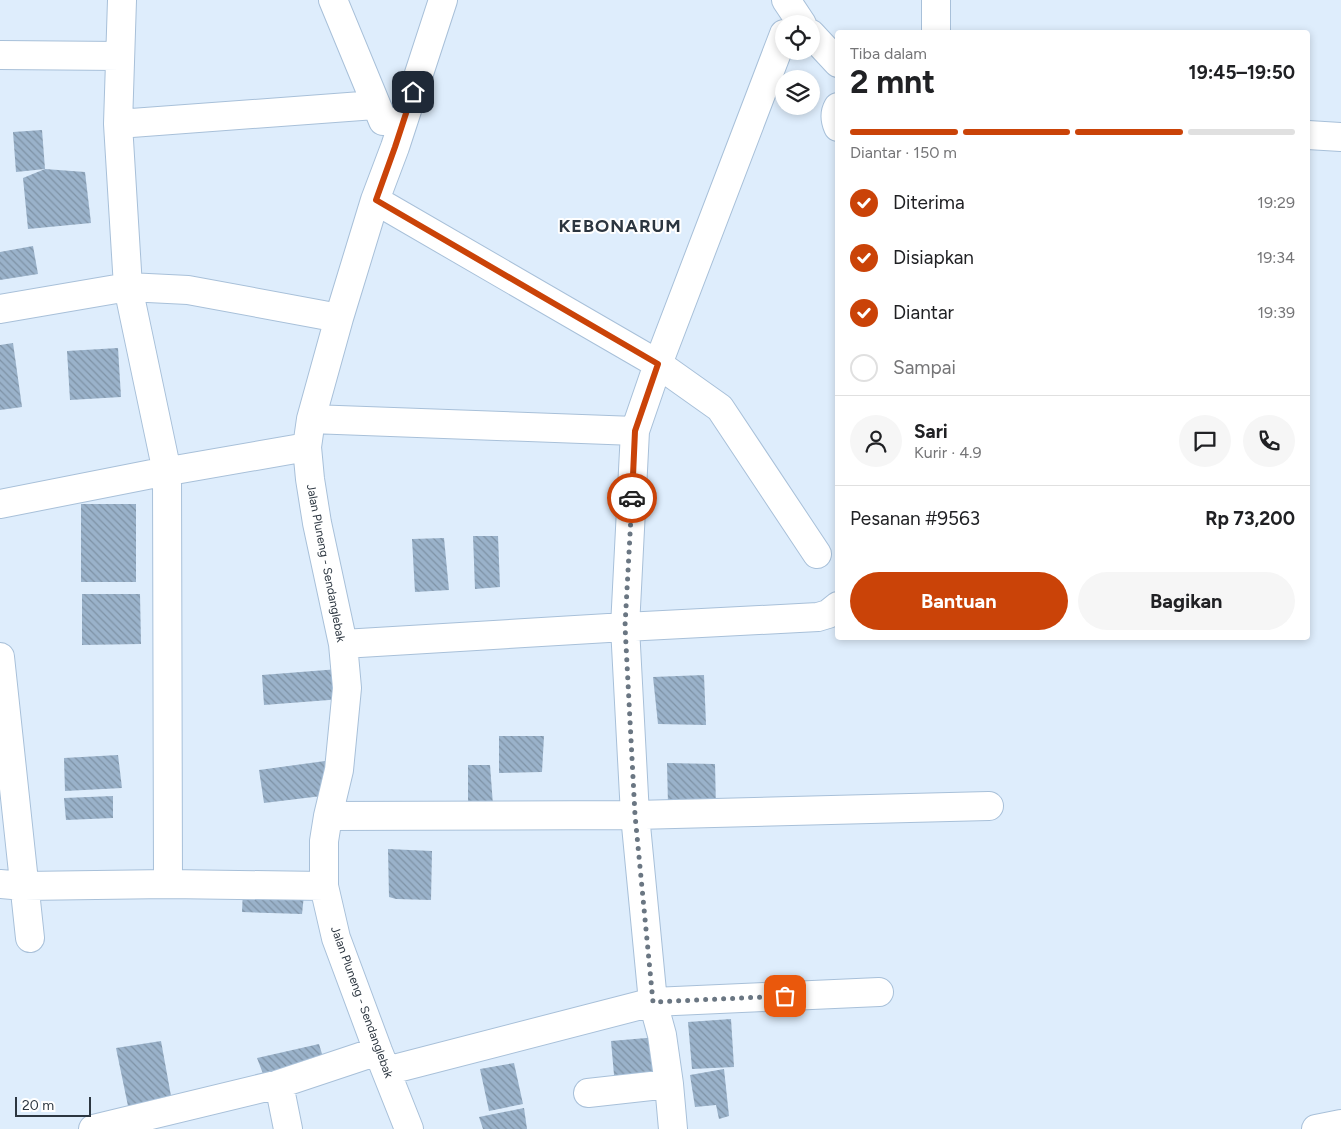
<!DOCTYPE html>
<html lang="id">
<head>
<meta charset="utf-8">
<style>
	body { margin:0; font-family:Figtree,sans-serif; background:#f6f6f6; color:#202124; height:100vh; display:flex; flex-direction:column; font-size:19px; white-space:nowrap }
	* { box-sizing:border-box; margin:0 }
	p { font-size:16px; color:#757577 }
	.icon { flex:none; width:28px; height:28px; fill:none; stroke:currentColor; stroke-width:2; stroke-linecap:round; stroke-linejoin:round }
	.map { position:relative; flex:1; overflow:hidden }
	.sheet { position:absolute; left:835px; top:30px; width:475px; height:610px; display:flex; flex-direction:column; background:#fff; border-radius:5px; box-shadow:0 2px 8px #0003 }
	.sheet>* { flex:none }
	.tools { position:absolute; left:775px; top:15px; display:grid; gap:10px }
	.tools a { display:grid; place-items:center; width:45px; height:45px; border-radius:50%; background:#fff; box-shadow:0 2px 8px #0003; font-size:25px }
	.scale { position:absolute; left:15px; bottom:12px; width:76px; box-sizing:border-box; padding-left:5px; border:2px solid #2c3640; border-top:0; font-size:14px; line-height:18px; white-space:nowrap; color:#2c3640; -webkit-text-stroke:4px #fff; paint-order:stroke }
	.pin { position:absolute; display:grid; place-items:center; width:42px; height:42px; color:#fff; margin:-21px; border-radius:10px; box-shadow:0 2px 8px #0006 }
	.courier { position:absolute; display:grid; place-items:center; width:50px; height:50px; margin:-25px; border:4px solid #ca4308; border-radius:50%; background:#fff; color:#222; box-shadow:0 1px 6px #0007 }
	.overview em { font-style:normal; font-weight:700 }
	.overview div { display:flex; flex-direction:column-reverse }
	.overview { display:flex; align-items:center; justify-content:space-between; height:85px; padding:0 15px }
	h1 { font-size:32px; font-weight:700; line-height:38px }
	.bar { display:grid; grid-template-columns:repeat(4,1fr); gap:8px 5px; align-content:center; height:60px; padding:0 15px }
	.bar i { height:6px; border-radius:4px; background:#e0e0e0 }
	.bar .current { background:#ca4308 }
	.bar p { grid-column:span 4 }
	.line { display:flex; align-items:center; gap:12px; padding:0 15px; border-top:1px solid #e0e0e0 }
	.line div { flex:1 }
	.round { display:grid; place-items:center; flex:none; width:52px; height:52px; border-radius:26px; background:#f6f6f6 }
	ol { padding:0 15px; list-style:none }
	li { display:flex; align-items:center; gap:15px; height:55px }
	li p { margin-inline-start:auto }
	li .icon { padding:5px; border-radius:50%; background:#ca4308; color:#fff; stroke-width:4 }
	li:last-child { color:#757577 }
	li i { width:28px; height:28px; border:2px solid #e0e0e0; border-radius:50% }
	.cta { display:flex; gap:10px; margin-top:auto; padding:10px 15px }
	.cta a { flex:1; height:58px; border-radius:30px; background:#ca4308; color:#fff; font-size:20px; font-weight:700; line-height:58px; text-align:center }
	.cta a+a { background:#f6f6f6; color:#202124 }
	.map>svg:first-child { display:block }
</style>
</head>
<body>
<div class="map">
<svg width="1341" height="1129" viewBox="0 0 1341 1129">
	<defs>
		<pattern id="building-back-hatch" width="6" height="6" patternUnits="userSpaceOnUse" patternTransform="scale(1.25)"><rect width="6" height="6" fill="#9ab2ca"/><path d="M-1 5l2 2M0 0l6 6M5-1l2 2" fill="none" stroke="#7e92a5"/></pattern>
	</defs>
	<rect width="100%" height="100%" fill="#deedfc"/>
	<!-- building -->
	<path fill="url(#building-back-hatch)" d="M 42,130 L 45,169 L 16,172 L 13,132 Z
		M 45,169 L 85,172 L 91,223 L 28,229 L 23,178 Z
		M 33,246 L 38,274 L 0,280 L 0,252 Z
		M 13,343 L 22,407 L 0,410 L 0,345 Z
		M 118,348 L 121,397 L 70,400 L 67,351 Z
		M 81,504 L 136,504 L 136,582 L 81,582 Z
		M 473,536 L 498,536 L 500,587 L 475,589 Z
		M 444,538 L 449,590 L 415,592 L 412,539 Z
		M 82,594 L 140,594 L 141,644 L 82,645 Z
		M 339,669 L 342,699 L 264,705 L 262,675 Z
		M 704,675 L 706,725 L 658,724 L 653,677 Z
		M 499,736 L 544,736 L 542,772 L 499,773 Z
		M 118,755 L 122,788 L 65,791 L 64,758 Z
		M 325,761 L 330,795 L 264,803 L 259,770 Z
		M 667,763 L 715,764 L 716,809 L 668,805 Z
		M 468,765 L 490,765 L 493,805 L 468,804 Z
		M 113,796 L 113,818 L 66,820 L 64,798 Z
		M 388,849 L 432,851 L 431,900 L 396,899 L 389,897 Z
		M 243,890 L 304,895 L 302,914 L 242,912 Z
		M 731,1019 L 734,1067 L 692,1069 L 688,1022 Z
		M 658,1037 L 662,1082 L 615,1086 L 611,1041 Z
		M 161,1041 L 171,1096 L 128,1106 L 116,1048 Z
		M 319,1044 L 329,1077 L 270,1092 L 257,1058 Z
		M 514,1063 L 523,1104 L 489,1111 L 480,1069 Z
		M 724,1069 L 729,1116 L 719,1119 L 716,1105 L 695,1107 L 690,1075 Z
		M 524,1108 L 527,1129 L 483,1129 L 479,1117 Z"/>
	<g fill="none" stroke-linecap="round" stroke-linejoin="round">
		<!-- minor casing -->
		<g stroke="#a8c0d9" stroke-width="30">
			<path id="minor" d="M 122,0 L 118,124 L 128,287 L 167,472 L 168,884
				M 333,0 L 383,121
				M 786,0 L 802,24
				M 936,32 L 936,0
				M 811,34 L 838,63
				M 0,55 L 120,56
				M 838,107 C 834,114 835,120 838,127
				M 118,124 L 375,105
				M 1308,135 L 1341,137
				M 375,200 L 658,364 L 720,408 L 817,554
				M 0,309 L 128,287 L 188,290 L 339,318
				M 311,419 L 635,431
				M 0,504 L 152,474 L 307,447
				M 343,644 L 625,627 L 818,617 L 828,614 L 838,606
				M 0,657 L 30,938
				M 328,816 L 635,815 L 989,806
				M 0,884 L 24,886 L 168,884 L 324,886
				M 386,1071 L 653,1002 L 879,992
				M 279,1084 L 288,1129
				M 588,1093 L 669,1084
				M 93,1129 L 279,1084 L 378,1051
				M 409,1129 L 378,1051 L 336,938 L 324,886 L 324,841 L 328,816 L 339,770 L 347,688 L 343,644 L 317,523 L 310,479 L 307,447 L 311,419 L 339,318 L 375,200 L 395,147 L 443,0
				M 673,1129 L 669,1084 L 662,1035 L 653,1002 L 635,815 L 625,627 L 635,431 L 658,364 L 784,34
				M 1316,1129 L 1341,1124"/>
		</g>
		<!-- minor -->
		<use href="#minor" stroke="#fff" stroke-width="28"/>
	</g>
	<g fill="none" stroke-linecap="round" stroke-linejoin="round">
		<!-- done -->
		<path stroke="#6a7682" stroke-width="5" stroke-dasharray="0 9" d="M 632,498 L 625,626 L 635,815 L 653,1002 L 785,996"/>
		<!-- route -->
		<path stroke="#ca4308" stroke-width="6" d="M 413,92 L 395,147 L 376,200 L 658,364 L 635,431 L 632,498"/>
	</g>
	<g text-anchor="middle" stroke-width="4" stroke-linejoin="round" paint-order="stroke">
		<!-- street labels -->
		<g font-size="12" fill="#2c3640" stroke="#fff">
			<text transform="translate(326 563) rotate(79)" y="4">Jalan Pluneng - Sendanglebak</text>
			<text transform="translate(362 1002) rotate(70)" y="4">Jalan Pluneng - Sendanglebak</text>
		</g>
		<!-- district labels -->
		<g font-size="18" font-weight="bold" letter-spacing="1" fill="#2c3640" stroke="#fff">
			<text x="620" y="232">KEBONARUM</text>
		</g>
	</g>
</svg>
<div class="tools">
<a><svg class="icon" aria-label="locate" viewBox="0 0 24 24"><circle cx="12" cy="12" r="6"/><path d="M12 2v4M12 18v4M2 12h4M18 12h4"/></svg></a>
<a><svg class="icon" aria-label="layers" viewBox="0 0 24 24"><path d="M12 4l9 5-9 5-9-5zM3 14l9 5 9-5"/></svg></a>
</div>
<div class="scale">20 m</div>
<div class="pin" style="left:785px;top:996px;background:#ea580c"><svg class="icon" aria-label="bag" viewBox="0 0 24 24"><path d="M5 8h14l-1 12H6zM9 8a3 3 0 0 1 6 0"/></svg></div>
<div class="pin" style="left:413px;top:92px;background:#1f2937"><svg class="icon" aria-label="home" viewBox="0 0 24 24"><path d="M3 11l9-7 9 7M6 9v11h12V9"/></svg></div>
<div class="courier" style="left:632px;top:498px"><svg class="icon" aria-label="car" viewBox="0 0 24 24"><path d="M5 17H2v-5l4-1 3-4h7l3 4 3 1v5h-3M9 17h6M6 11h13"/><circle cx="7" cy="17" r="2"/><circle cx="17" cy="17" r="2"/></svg></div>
<section class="sheet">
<div class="overview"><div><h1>2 mnt</h1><p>Tiba dalam</p></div><em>19:45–19:50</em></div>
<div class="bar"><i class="current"></i><i class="current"></i><i class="current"></i><i></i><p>Diantar · 150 m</p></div>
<ol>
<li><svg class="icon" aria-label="check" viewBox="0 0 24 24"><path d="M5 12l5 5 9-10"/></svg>Diterima<p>19:29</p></li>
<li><svg class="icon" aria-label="check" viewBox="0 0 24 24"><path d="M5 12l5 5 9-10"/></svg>Disiapkan<p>19:34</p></li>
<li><svg class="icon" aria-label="check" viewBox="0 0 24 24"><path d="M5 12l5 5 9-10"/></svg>Diantar<p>19:39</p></li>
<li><i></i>Sampai</li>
</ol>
<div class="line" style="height:90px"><a class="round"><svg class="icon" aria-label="person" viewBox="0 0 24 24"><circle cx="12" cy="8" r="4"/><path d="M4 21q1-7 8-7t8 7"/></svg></a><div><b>Sari</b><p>Kurir · 4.9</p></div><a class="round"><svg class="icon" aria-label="chat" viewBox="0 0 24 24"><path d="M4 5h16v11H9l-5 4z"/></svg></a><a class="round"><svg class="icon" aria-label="phone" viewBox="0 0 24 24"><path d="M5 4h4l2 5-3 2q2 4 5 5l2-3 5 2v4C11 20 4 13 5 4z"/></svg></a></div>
<div class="line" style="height:65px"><div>Pesanan #9563</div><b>Rp 73,200</b></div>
<div class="cta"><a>Bantuan</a><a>Bagikan</a></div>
</section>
</div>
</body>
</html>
